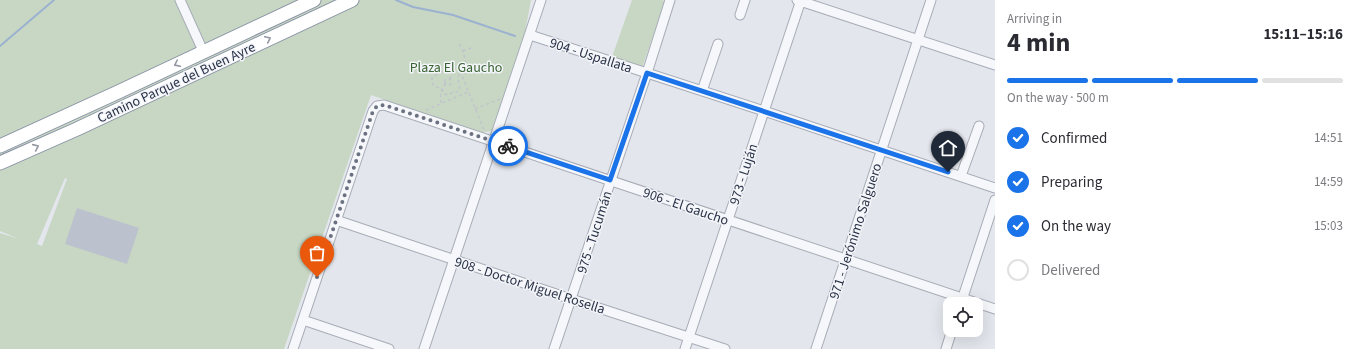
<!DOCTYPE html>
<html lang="en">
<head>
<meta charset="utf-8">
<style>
	body { margin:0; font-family:"Source Sans 3",sans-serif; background:#f2f2f3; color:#2b2b33; height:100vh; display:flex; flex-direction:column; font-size:15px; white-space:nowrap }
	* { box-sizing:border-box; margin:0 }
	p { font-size:13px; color:#7c7c81 }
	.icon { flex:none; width:22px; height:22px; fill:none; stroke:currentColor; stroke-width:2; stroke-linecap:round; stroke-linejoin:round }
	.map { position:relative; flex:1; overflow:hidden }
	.panel { display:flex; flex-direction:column; background:#fff; width:360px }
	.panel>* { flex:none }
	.fabs { position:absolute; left:943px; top:297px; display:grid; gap:8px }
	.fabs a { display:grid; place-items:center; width:40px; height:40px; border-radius:8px; background:#fff; box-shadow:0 4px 16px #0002; font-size:20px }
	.pin { position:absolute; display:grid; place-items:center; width:34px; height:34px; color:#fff; margin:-41px -17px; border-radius:50% 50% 50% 0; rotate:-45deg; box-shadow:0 0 4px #0007 }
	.pin .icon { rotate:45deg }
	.courier { position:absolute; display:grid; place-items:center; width:40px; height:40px; margin:-20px; border:3px solid #1a73e8; border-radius:50%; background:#fff; color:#222; box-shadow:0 1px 5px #0007 }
	.summary em { font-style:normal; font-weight:700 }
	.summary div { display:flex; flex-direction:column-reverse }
	.summary { display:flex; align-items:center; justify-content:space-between; height:68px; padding:0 12px }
	h1 { font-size:26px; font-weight:700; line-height:30px }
	.bar { display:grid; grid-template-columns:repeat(4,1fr); gap:6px 4px; align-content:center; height:48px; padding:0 12px }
	.bar i { height:5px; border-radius:3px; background:#e1e1e2 }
	.bar .active { background:#1a73e8 }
	.bar p { grid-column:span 4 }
	ol { padding:0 12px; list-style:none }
	li { display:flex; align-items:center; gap:12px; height:44px }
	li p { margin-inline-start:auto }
	li .icon { padding:4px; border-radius:50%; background:#1a73e8; color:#fff; stroke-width:4 }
	li:last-child { color:#7c7c81 }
	li i { width:22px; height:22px; border:2px solid #e1e1e2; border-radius:50% }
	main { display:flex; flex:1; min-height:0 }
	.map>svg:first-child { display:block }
</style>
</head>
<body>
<main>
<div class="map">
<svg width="995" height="349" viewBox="0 0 995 349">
	<rect width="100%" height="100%" fill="#e3e6ec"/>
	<!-- green -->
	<path fill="#c7d7c3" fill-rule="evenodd" d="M 0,0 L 531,0 L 525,32 L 493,130 L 482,133 L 371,95 L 284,349 L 0,349 L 0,233 L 19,239 L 0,231 ZM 65,178 L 67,179 L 42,246 L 37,244 Z
		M 632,0 L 661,0 L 665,1 L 642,68 L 612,57 Z"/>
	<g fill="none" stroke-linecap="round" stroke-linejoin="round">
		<!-- stream -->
		<path stroke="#9bb1d0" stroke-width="2" d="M 396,0 L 413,7 L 453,15 L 515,36
			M 0,46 L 54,0"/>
	</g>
	<!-- building -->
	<path fill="#bcc2cd" d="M 77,208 L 139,228 L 127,264 L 65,244 Z"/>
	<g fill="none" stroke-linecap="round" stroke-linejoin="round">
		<!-- minor casing -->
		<g stroke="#a7acb7" stroke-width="11">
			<path id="minor" d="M 180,0 L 203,51
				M 797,0 L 995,65
				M 740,15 L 745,0
				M 530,35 L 764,111 L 995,188
				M 702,91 L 718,44
				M 961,176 L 979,126
				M 336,220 L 571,299 L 725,349
				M 961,303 L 995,200
				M 303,320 L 389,349
				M 293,349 L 373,111 L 377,106 L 384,105 L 995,309
				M 424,349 L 541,0
				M 554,349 L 647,73 L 670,0
				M 685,349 L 801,0
				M 816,349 L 931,0
				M 946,349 L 952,330"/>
		</g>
		<!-- highway casing -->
		<g stroke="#8992a5" stroke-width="15">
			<path id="highway" d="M 0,146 L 116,93 L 314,0
				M 0,163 L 77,129 L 352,0"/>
		</g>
		<!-- path -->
		<path stroke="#c1c4cb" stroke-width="1.5" stroke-dasharray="3 3" stroke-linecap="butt" d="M 463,51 L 474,47
			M 460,71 L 484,130
			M 454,72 L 445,70 L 432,77 L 432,83 L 434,86 L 442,89 L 444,94 L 449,95 L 453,92 L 457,92 L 460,89 L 458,80 L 459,74 L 457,72
			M444.5 82a3.5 3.5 0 1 1 7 0a3.5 3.5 0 1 1-7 0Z
			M 450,79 L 452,73 L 460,71 L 466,64 L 463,51 L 458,41
			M 441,103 C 440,96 440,90 445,84
			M 475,109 L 500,99
			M 426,110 L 468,92"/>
		<!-- minor -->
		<use href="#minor" stroke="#f6f7fa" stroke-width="9"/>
		<!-- highway -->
		<use href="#highway" stroke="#fff" stroke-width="13"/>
	</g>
	<!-- one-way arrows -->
	<defs><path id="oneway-chevron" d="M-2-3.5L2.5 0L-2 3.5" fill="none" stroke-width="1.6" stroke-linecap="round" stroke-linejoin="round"/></defs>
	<g stroke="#9498a3">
		<use href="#oneway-chevron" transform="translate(268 39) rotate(-25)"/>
		<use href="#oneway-chevron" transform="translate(177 64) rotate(154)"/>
		<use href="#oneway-chevron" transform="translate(36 147) rotate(-24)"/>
	</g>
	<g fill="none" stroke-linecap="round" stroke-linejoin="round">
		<!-- done -->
		<path stroke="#6a7181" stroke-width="4" stroke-dasharray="0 7.2" d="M 317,277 L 373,111 L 377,106 L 384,105 L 508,146"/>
		<!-- route -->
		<path stroke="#1a73e8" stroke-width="5" d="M 508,146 L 610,180 L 647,73 L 948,172"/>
	</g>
	<g text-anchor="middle" stroke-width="3" stroke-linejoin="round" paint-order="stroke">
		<!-- street labels -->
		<g font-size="14" fill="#293247" stroke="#f3f5f9">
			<text transform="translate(591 55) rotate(18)" y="5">904 - Uspallata</text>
			<text transform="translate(176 82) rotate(-25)" y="5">Camino Parque del Buen Ayre</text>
			<text transform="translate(743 174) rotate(-72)" y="5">973 - Luján</text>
			<text transform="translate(686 206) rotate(19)" y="5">906 - El Gaucho</text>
			<text transform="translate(855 231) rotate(-72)" y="5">971 - Jerónimo Salguero</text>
			<text transform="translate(594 232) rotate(-72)" y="5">975 - Tucumán</text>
			<text transform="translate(530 285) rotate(18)" y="5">908 - Doctor Miguel Rosella</text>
		</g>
		<!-- park labels -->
		<g font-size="14" fill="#3b6434" stroke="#f3f5f9">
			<text x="456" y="72">Plaza El Gaucho</text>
		</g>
	</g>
</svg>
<div class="fabs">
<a><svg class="icon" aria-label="locate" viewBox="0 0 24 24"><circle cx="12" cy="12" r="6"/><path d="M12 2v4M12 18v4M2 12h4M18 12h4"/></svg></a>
</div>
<div class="pin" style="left:317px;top:277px;background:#ea580c"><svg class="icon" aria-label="bag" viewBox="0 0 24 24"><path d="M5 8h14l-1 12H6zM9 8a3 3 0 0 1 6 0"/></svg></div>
<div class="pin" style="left:948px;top:172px;background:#1f2937"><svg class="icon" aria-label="home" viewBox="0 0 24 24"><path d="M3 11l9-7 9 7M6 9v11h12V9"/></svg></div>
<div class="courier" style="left:508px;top:146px"><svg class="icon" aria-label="bike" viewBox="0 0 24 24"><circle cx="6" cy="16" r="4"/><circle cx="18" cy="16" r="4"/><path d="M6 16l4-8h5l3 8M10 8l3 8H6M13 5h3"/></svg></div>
</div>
<section class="panel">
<div class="summary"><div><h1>4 min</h1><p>Arriving in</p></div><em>15:11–15:16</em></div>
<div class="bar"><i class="active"></i><i class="active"></i><i class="active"></i><i></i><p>On the way · 500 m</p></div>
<ol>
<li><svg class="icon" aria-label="check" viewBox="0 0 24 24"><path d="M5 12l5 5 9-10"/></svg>Confirmed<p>14:51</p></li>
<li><svg class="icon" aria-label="check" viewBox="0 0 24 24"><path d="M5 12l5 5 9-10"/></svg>Preparing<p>14:59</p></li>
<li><svg class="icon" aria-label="check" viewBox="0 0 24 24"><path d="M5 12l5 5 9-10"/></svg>On the way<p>15:03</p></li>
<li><i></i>Delivered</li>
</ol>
</section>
</main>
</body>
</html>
